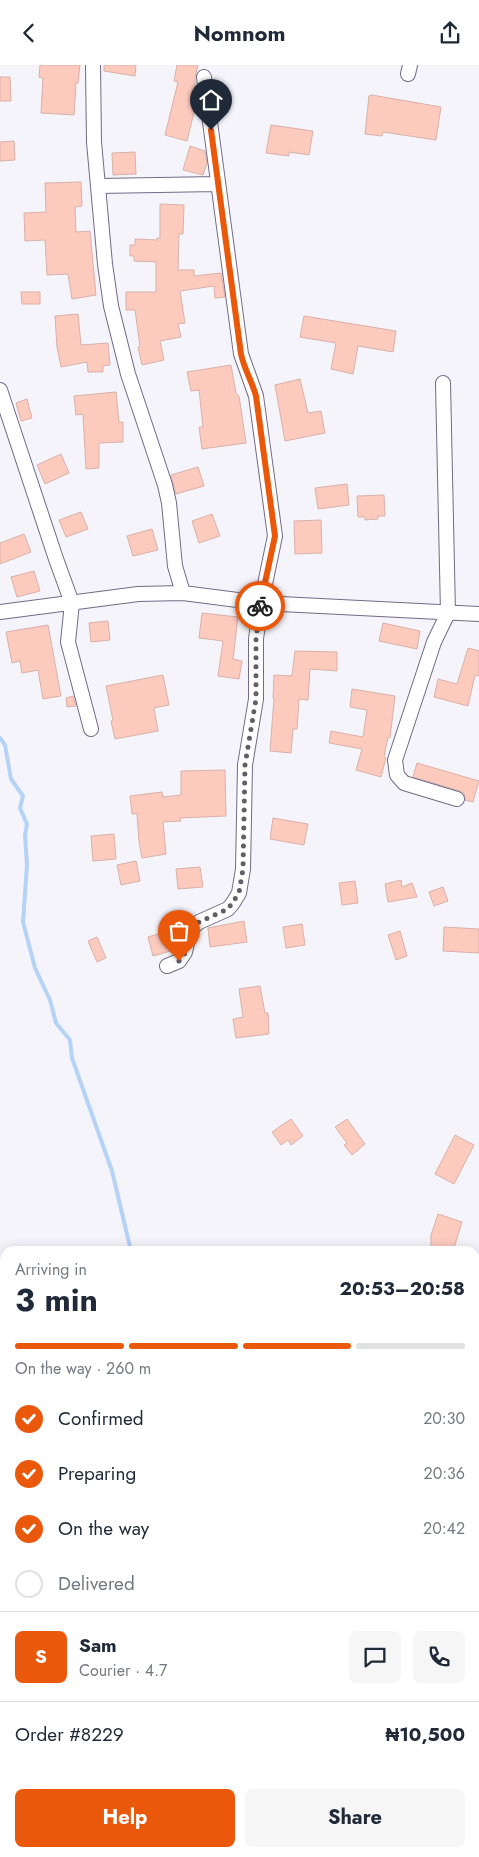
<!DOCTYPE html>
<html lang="en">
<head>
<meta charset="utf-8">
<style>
	body { margin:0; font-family:Jost,sans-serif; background:#f6f6f7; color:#1f2937; height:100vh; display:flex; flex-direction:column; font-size:19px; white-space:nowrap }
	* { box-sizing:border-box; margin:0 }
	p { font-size:16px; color:#747a83 }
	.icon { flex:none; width:28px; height:28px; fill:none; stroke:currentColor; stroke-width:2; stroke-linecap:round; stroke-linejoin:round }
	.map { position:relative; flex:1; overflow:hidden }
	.panel { position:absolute; left:0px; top:1181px; width:480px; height:611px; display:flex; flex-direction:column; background:#fff; border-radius:15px 15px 0 0; box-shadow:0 2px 12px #0003 }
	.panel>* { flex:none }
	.pin { position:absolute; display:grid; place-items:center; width:42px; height:42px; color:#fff; margin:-51px -21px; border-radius:50% 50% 50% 0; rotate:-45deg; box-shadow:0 0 5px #0007 }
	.pin .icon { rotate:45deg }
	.courier { position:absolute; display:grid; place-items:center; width:50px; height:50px; margin:-25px; border:4px solid #ea580c; border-radius:50%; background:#fff; color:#222; box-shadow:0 1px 6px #0007 }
	.headline em { font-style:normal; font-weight:700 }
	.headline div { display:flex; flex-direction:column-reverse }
	.headline { display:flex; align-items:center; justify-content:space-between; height:85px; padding:0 15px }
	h1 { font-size:32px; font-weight:700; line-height:38px }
	.bar { display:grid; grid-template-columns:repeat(4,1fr); gap:8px 5px; align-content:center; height:60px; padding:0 15px }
	.bar i { height:6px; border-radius:4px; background:#e0e1e3 }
	.bar .active { background:#ea580c }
	.bar p { grid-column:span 4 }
	.line { display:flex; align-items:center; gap:12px; padding:0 15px; border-top:1px solid #e0e1e3 }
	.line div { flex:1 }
	.round { display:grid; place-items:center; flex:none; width:52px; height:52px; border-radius:8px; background:#f6f6f7 }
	ol { padding:0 15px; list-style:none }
	li { display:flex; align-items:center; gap:15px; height:55px }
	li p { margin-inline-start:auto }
	li .icon { padding:5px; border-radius:50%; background:#ea580c; color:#fff; stroke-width:4 }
	li:last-child { color:#747a83 }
	li i { width:28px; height:28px; border:2px solid #e0e1e3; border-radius:50% }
	.action { display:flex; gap:10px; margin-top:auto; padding:10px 15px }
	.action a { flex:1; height:58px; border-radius:8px; background:#ea580c; color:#fff; font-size:20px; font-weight:700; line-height:58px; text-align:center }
	.action a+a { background:#f6f6f7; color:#1f2937 }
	header { display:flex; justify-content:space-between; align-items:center; height:65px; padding:0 15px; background:#fff; font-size:22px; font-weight:700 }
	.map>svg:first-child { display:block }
</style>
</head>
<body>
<header><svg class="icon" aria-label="back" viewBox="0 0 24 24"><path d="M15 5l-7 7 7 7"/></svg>Nomnom<svg class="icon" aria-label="share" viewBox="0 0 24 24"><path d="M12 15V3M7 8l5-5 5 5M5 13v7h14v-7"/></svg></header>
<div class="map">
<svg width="479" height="1792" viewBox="0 0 479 1792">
	<rect width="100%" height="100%" fill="#f6f4fb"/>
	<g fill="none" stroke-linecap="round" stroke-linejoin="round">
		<!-- stream -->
		<path stroke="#b5d2f7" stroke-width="4" d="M 0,673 L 5,680 L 11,714 L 23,731 L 20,743 L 27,759 L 25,770 L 27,800 L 23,857 L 35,903 L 50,935 L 56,958 L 70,975 L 72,993 L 112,1106 L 131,1186
			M 330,1792 L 332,1788"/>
	</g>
	<!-- building -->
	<path fill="#fdcabe" stroke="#d8b1a9" d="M 40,0 L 80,0 L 78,18 L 76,18 L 74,50 L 41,48 L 43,13 L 39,12 Z
		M 104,0 L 136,0 L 135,11 L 104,6 Z
		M 177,0 L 198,0 L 195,13 L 195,28 L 197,29 L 198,31 L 187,76 L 165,70 L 178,17 L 174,16 Z
		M 0,12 L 10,12 L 11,36 L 0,36 Z
		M 372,30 L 441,42 L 436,75 L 383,67 L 382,71 L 365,69 L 369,31 Z
		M 271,60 L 313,66 L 309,90 L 289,87 L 289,91 L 266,88 Z
		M 14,76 L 15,95 L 0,96 L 0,77 Z
		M 190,81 L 205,86 L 207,98 L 203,110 L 183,105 Z
		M 135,87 L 136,109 L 113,110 L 112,88 Z
		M 81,117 L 82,141 L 75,142 L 76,167 L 90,166 L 96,230 L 72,234 L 68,209 L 47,210 L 45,175 L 25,176 L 24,148 L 46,147 L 45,118 Z
		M 160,139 L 184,140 L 183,169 L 179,169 L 178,205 L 194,205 L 194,211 L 221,208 L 225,232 L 215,233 L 214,221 L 180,226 L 185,258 L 178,259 L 181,272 L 160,276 L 164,295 L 142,300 L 138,282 L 140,281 L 135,245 L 126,245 L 126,227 L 156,227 L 156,197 L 134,196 L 134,191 L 130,191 L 130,180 L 135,180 L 135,174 L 157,175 L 157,173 L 160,173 Z
		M 21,227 L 40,227 L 40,239 L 22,239 Z
		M 78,249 L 81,280 L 108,278 L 110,300 L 103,301 L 103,307 L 88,307 L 87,297 L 61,302 L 57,282 L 55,251 Z
		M 304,251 L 396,266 L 393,287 L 358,281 L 353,309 L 331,304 L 336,278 L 300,272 Z
		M 231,300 L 236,328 L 239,331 L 246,378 L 202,384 L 199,362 L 203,362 L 199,325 L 191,326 L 187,307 Z
		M 300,314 L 308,348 L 321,346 L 325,368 L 285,376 L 275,320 Z
		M 116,327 L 119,357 L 123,357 L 123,377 L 99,378 L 99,403 L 86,404 L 83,349 L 76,350 L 74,331 Z
		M 27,334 L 32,353 L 21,356 L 16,338 Z
		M 61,389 L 69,408 L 45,419 L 37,400 Z
		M 198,402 L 204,421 L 176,429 L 171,410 Z
		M 347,419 L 349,440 L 318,444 L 315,423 Z
		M 384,430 L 385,451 L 378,451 L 378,454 L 365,455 L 365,452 L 358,452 L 357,431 Z
		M 81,447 L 88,464 L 66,472 L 59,455 Z
		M 212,449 L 220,471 L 199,478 L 192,456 Z
		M 321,455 L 322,488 L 295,489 L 294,456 Z
		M 152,464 L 158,485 L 133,491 L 127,471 Z
		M 24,469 L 31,487 L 0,499 L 0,478 Z
		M 34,506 L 40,526 L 17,532 L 11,512 Z
		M 202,548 L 238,552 L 233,594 L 242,596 L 239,614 L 218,611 L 223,576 L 199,573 Z
		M 108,556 L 110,575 L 91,577 L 89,558 Z
		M 383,558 L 420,566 L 417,584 L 379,576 Z
		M 48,560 L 61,631 L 43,634 L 38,605 L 22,608 L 20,596 L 12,598 L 6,567 Z
		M 468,583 L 479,586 L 479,611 L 475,610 L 468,641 L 434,632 L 438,614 L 457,619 Z
		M 295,586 L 337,587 L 337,606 L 310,604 L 308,635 L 299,634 L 297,664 L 293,664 L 291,688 L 270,686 L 274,633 L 273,633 L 274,610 L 292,611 Z
		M 163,610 L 169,640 L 154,643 L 158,666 L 115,674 L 111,656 L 113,655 L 106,621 Z
		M 352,624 L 395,631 L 390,673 L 388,672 L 384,692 L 386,693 L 381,712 L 356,705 L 362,684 L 329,678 L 331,666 L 363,672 L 367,645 L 350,642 Z
		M 73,631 L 76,641 L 67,642 L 66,633 Z
		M 417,698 L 479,716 L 473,737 L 465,735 L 464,728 L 460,726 L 413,712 Z
		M 225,705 L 226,751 L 180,753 L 181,756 L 163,757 L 166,789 L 142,793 L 139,776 L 137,749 L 132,749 L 130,731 L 162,727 L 163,732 L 181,730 L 181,706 Z
		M 273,753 L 308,759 L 304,780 L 270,774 Z
		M 114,769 L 116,794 L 93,796 L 91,771 Z
		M 136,796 L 140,816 L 121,820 L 117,800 Z
		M 200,802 L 203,822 L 178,824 L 176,804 Z
		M 401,815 L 402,822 L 412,818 L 417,832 L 388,837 L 385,819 Z
		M 355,816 L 358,838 L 342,840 L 339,818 Z
		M 443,822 L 448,836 L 434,841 L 429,827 Z
		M 244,856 L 247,877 L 210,882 L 208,863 Z
		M 302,859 L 305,880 L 286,883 L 283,862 Z
		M 444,862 L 479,864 L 479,888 L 443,886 Z
		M 168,866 L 174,885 L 153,891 L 148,872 Z
		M 400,866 L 407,891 L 396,895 L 388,870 Z
		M 97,872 L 106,893 L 97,897 L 88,876 Z
		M 260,921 L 265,948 L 268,948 L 269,969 L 236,973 L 233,954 L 243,952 L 239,924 Z
		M 291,1054 L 303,1071 L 291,1080 L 288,1075 L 281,1080 L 272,1067 Z
		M 347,1054 L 365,1079 L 352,1090 L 344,1080 L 347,1078 L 335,1062 Z
		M 455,1070 L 474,1080 L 454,1119 L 435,1109 Z
		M 438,1149 L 462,1157 L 453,1186 L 431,1186 L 431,1170 Z"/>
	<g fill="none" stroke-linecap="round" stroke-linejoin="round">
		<!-- minor casing -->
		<g stroke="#726a87" stroke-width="16">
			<path id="minor" d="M 93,0 L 94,77 L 105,199 L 111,241 L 128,309 L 165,420 L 169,438 L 175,501 L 183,528
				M 408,9 L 410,0
				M 98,121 L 218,119
				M 443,318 L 448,548 L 434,577 L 395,695 L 397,710 L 404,718 L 457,734
				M 0,325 L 56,494 L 72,538 L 68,577 L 91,664
				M 0,547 L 138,529 L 183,528 L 261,538 L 479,549
				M 167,901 L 179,896 L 185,887 L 189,869 L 192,863 L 199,857 L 228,844 L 233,838 L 239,828 L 243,804 L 245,700 L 256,634 L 256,574 L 261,538 L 275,471 L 256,331 L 241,289 L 204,12
				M 475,1276 L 479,1277
				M 0,1360 L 5,1360
				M 0,1731 L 5,1726
				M 54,1792 L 55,1788"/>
		</g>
		<!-- minor -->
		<use href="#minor" stroke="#fff" stroke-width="14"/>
	</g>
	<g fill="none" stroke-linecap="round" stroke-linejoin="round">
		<!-- done -->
		<path stroke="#615e68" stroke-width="5" stroke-dasharray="0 9" d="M 179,896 L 185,888 L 189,869 L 192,863 L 199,857 L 228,844 L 239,828 L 243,804 L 245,700 L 256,634 L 256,574 L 260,541"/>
		<!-- route -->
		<path stroke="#ea580c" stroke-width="6" d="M 211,65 L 241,289 C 244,304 252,316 256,331 L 275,471 L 260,541"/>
	</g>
</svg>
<div class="pin" style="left:179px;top:896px;background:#ea580c"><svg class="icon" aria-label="bag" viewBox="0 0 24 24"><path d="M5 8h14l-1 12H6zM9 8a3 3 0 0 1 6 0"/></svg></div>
<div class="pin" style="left:211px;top:65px;background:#1f2937"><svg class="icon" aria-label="home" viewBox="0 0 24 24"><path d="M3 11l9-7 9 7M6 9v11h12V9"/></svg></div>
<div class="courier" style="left:260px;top:541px"><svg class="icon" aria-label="bike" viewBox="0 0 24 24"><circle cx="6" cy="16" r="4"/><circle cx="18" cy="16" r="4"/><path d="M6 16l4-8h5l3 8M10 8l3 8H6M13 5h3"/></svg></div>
<section class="panel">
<div class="headline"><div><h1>3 min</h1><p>Arriving in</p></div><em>20:53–20:58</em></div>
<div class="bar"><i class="active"></i><i class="active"></i><i class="active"></i><i></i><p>On the way · 260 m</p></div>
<ol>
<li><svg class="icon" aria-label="check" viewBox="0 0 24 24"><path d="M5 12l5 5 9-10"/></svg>Confirmed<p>20:30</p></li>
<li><svg class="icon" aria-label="check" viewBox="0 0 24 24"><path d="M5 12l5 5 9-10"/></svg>Preparing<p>20:36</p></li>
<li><svg class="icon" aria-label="check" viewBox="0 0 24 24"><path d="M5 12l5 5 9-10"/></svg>On the way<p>20:42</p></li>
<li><i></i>Delivered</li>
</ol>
<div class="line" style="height:90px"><b class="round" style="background:#ea580c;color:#fff">S</b><div><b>Sam</b><p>Courier · 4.7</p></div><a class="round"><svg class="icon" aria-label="chat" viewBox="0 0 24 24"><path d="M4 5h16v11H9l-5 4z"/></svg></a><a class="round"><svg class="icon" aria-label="phone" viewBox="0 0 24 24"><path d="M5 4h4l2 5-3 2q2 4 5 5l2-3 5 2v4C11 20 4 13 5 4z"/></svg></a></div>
<div class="line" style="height:65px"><div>Order #8229</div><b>₦10,500</b></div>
<div class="action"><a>Help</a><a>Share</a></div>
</section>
</div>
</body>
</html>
